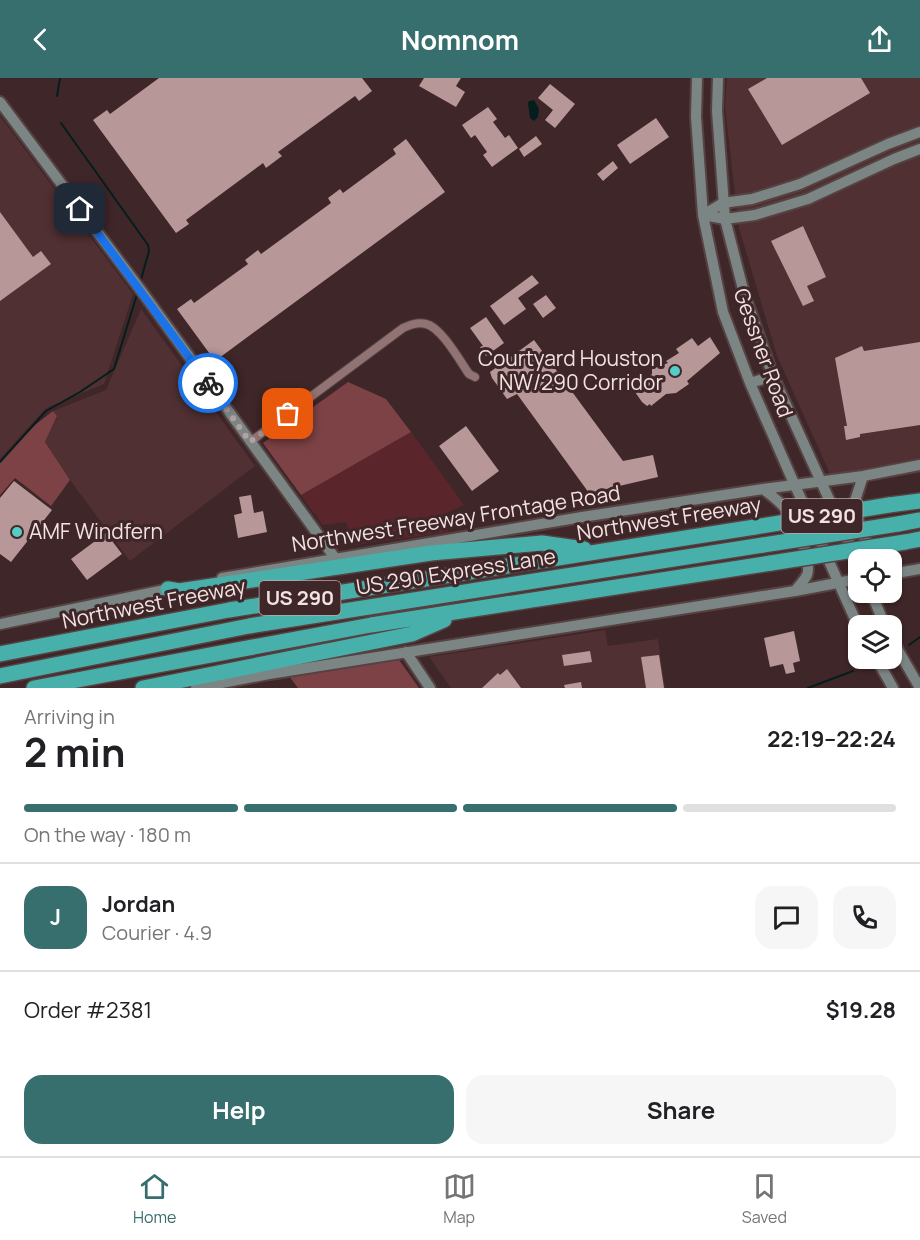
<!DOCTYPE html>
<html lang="en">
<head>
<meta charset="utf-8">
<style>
	body { margin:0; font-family:Manrope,sans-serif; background:#f6f6f6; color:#202124; height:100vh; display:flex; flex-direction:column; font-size:22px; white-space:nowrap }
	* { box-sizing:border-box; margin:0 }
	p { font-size:20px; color:#757577 }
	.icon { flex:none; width:33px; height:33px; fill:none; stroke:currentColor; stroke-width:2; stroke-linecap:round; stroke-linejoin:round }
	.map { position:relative; height:610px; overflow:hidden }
	.side { display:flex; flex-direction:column; background:#fff; flex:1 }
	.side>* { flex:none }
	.controls { position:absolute; left:848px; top:471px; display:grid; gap:12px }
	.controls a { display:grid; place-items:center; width:54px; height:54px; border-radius:12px; background:#fff; box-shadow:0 2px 4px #0004; font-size:30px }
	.pin { position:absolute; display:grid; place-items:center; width:51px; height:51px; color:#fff; margin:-26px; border-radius:12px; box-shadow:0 3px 9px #0006 }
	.courier { position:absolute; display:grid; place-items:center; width:60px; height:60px; margin:-30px; border:4px solid #1a73e8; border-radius:50%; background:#fff; color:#222; box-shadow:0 2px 8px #0007 }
	.head em { font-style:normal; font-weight:700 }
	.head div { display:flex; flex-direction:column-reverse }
	.head { display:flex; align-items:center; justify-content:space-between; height:102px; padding:0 24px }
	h1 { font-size:39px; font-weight:700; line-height:45px }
	.bar { display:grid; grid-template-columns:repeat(4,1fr); gap:9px 6px; align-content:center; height:72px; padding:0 24px }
	.bar i { height:8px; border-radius:4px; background:#e0e0e0 }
	.bar .active { background:#376e6e }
	.bar p { grid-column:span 4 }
	.line { display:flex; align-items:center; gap:15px; padding:0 24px; border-top:2px solid #e0e0e0 }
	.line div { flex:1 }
	.round { display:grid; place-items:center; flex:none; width:63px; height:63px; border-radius:18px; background:#f6f6f6 }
	.action { display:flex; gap:12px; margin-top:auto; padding:12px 24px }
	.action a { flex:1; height:69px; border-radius:18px; background:#376e6e; color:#fff; font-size:24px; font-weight:700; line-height:69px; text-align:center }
	.action a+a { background:#f6f6f6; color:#202124 }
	header { display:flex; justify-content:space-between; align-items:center; height:78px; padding:0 24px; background:#376e6e; color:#fff; font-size:27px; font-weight:700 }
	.dock { display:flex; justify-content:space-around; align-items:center; height:84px; border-top:2px solid #e0e0e0; background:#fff; font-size:16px; color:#757577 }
	.dock a { display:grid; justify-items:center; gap:3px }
	.dock .active { color:#376e6e }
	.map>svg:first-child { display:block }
</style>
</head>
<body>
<header><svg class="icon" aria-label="back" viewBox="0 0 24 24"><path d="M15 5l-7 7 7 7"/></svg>Nomnom<svg class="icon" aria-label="share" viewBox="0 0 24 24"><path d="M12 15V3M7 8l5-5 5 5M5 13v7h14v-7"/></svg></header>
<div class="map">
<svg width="920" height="610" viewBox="0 0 920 610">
	<rect width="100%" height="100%" fill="#3f2628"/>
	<!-- built -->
	<path fill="#503032" d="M 727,0 L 920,0 L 920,390 L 832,400 L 777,278 L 739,150 L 725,29 Z
		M 0,38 L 133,216 L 104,306 L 46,330 L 0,381 Z
		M 141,231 L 255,388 L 130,483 L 70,402 L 45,364 L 57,339 L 53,333 L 106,312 Z
		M 605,552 L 608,568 L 658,561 L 665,610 L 451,610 L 429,579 Z"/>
	<!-- green -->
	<path fill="#5b262b" d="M 411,354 L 464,427 L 444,436 L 448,454 L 355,467 L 346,444 L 323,447 L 301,417 Z"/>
	<!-- forest -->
	<path fill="#7d4246" d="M 348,304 L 386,321 L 411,354 L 301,417 L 263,365 Z
		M 53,333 L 57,338 L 45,364 L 70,402 L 51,428 L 15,400 L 0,417 L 0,383 L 35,347 Z
		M 397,579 L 419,610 L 298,610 L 289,598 Z"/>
	<!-- water -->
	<path fill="#041e1d" d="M 534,22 L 539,31 L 538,39 L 534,43 L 530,40 L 528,25 L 529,23 Z"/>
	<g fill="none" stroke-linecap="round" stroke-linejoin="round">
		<!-- stream -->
		<path stroke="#041e1d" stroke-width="2" d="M 57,18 L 60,0
			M 61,45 L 148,167 L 149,173 L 140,205
			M 0,384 L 46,333 L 80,314 L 114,291 L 138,213
			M 909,567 L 920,559
			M 808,610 L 853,593"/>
	</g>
	<!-- building -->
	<path fill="#b79798" d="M 159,0 L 362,0 L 372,13 L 359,23 L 355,18 L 278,74 L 282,78 L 266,90 L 263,85 L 186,142 L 189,146 L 176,155 L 93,42 L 107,32 L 110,36 Z
		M 424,0 L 461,0 L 456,8 L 465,14 L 456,29 L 419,8 Z
		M 767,0 L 861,0 L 870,15 L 782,67 L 748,11 Z
		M 550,6 L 575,26 L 555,50 L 545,42 L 553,32 L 538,20 Z
		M 488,29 L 497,41 L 493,44 L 505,60 L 509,57 L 518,70 L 492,89 L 483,77 L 487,74 L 475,57 L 471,60 L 462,47 Z
		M 656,40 L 669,59 L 630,86 L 617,67 Z
		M 536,58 L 542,66 L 524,79 L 519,71 Z
		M 406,61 L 445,114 L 215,283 L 177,231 L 191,221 L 194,225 L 248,186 L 245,182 L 258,172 L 261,176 L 331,125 L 328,120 L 340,111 L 343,115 L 396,76 L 393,71 Z
		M 613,83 L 618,90 L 603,103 L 597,96 Z
		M 0,134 L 33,179 L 41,173 L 51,186 L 0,223 Z
		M 803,148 L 826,199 L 807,208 L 814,223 L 803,228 L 771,163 Z
		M 532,197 L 539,205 L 518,220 L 526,231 L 504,247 L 490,228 Z
		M 546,217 L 556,230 L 543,240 L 533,226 Z
		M 486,239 L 504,265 L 486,278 L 480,269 L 483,268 L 470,250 Z
		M 710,259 L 720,275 L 687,303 L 689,306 L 676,315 L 666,316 L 651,328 L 650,326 L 647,328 L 642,324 L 635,314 L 639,311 L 637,309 L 645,303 L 647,305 L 651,302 L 648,299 L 652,296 L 652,291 L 668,285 L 666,283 L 679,275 L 676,271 L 692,260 L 698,268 Z
		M 534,262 L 623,383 L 653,377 L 658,399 L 589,415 L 517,316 L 507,321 L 492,300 L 490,294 Z
		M 920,264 L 920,347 L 860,356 L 860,359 L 846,362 L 844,348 L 847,348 L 835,280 L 862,268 L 864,273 Z
		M 466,348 L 499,393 L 472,413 L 439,368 Z
		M 14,403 L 52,432 L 11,484 L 0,476 L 0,420 Z
		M 251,417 L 254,435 L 263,433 L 267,454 L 238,460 L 234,437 L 242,435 L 239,419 Z
		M 106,455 L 122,476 L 87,502 L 71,481 Z
		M 794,553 L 800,583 L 793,585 L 795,594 L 786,596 L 783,586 L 770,589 L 764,560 Z
		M 590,573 L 592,584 L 564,588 L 562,577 Z
		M 659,577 L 664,610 L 646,610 L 641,579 Z
		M 507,591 L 521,610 L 482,610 L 498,595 L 500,597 Z
		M 581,604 L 582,610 L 565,610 L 564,607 Z"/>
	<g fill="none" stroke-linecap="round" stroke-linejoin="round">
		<!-- street casing -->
		<g stroke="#564242" stroke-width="10">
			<path id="street" d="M 250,364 L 403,250 C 410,247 417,244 426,246 C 441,249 460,283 469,296 L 475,299"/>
		</g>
		<!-- secondary casing -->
		<g stroke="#564242" stroke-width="14">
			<path id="secondary" d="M 697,0 L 696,39 L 703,137 L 723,234 L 750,305 L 789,394 L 858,548
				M 718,0 L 717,33 L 725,141 L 744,215 L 773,298 L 858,485
				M 0,24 L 143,215 L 335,480
				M 703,137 L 723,125 L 752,121 L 800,106 L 888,66 L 920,54
				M 703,137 L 725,141 L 755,137 L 808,121 L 894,81 L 920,71
				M 750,305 L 773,298
				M 863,398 L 854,426 L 855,434 L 871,477 L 874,482
				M 763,411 C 773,418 784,427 791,438 C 797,449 812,486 807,497 C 804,503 799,508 795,513
				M 891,496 L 920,491
				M 222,500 L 582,439 L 763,411 L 863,398 L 920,387
				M 871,514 L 885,548
				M 0,546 L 174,510
				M 891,560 L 920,610
				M 406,574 L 430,610
				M 876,580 L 893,610
				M 196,610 L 269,596 L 795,513 L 858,501"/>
		</g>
		<!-- highway casing -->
		<g stroke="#564242" stroke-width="18">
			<path id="highway" d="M 889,427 L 920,423
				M 898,446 L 920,442
				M 905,464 L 920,461
				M 168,511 L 179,513 L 431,475 L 542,465 L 584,471
				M 0,576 L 229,532 L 755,449
				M 0,598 L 249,548 L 763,467
				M 34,610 L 371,547 L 771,485
				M 143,610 L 412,556 L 444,542"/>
		</g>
		<!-- street -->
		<use href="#street" stroke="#917374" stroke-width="8"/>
		<!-- secondary -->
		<use href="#secondary" stroke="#7b8584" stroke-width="10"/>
		<!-- highway -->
		<use href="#highway" stroke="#47b0ab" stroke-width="15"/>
		<!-- highway-bridge casing -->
		<g stroke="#564242" stroke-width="18" stroke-linecap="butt">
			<path id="highway-bridge" d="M 755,449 L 889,427
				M 763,467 L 898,446
				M 771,485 L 905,464"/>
		</g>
		<!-- highway-bridge -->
		<use href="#highway-bridge" stroke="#47b0ab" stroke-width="15"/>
	</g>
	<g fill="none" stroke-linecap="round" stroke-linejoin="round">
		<!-- done -->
		<path stroke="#b4a0a1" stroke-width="6" stroke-dasharray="0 10.8" d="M 208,305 L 250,364 L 288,336"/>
		<!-- route -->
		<path stroke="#1a73e8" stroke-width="8" d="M 80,131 L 208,305"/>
	</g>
	<!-- markers -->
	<g fill="#54cdc8" stroke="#3f2628" stroke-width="2">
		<circle cx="675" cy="293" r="6"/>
		<circle cx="17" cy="454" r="6"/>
	</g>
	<g text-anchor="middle" stroke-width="6" stroke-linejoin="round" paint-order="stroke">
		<!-- shield labels -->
		<g fill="#3f2628" stroke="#bdaaaa" stroke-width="1.5">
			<rect x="781.5" y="421" width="81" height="34" rx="4.5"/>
			<rect x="259.5" y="503" width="81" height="34" rx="4.5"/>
		</g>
		<g font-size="20" font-weight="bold" fill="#f3e2e2">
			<text x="822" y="445">US 290</text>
			<text x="300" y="527">US 290</text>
		</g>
		<!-- street labels -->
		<g font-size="21" fill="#f3e2e2" stroke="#3f2628">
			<text transform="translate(763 275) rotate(70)" y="7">Gessner Road</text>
			<text transform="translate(456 441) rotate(-9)" y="7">Northwest Freeway Frontage Road</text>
			<text transform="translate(669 441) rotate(-9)" y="7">Northwest Freeway</text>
			<text transform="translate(456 494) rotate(-9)" y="7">US 290 Express Lane</text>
			<text transform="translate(154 526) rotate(-11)" y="7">Northwest Freeway</text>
		</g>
		<!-- poi labels -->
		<g font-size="21" fill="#f3e2e2" stroke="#3f2628" text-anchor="end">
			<text x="663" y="288">Courtyard Houston<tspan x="663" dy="24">NW/290 Corridor</tspan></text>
			<text x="29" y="461" text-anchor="start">AMF Windfern</text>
		</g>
	</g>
</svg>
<div class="controls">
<a><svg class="icon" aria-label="locate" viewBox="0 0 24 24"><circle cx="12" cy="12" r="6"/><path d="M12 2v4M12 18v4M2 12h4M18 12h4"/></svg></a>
<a><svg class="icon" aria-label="layers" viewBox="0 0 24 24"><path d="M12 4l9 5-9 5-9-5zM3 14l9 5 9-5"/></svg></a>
</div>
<div class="pin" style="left:288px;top:336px;background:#ea580c"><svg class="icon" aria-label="bag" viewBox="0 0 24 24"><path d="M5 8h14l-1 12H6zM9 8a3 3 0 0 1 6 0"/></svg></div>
<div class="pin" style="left:80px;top:131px;background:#1f2937"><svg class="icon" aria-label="home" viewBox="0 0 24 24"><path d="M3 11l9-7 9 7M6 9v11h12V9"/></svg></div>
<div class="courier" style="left:208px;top:305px"><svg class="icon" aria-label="bike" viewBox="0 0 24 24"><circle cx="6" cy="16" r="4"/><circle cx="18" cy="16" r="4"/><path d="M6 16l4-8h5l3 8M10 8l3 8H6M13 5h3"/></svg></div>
</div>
<section class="side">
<div class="head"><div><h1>2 min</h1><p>Arriving in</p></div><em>22:19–22:24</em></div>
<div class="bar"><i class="active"></i><i class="active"></i><i class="active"></i><i></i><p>On the way · 180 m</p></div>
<div class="line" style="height:108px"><b class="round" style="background:#376e6e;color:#fff">J</b><div><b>Jordan</b><p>Courier · 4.9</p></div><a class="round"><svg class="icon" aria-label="chat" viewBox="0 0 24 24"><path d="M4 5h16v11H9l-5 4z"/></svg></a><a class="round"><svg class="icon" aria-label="phone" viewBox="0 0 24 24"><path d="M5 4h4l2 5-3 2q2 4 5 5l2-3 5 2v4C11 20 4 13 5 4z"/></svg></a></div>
<div class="line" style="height:78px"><div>Order #2381</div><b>$19.28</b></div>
<div class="action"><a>Help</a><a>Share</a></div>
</section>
<nav class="dock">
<a class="active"><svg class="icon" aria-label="home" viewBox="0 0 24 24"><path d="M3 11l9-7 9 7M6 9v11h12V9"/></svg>Home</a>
<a><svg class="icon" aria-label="map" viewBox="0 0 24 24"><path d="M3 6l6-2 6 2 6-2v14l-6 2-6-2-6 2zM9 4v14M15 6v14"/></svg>Map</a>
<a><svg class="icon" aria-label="saved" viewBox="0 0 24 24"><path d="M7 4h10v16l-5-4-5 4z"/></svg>Saved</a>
</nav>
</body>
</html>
